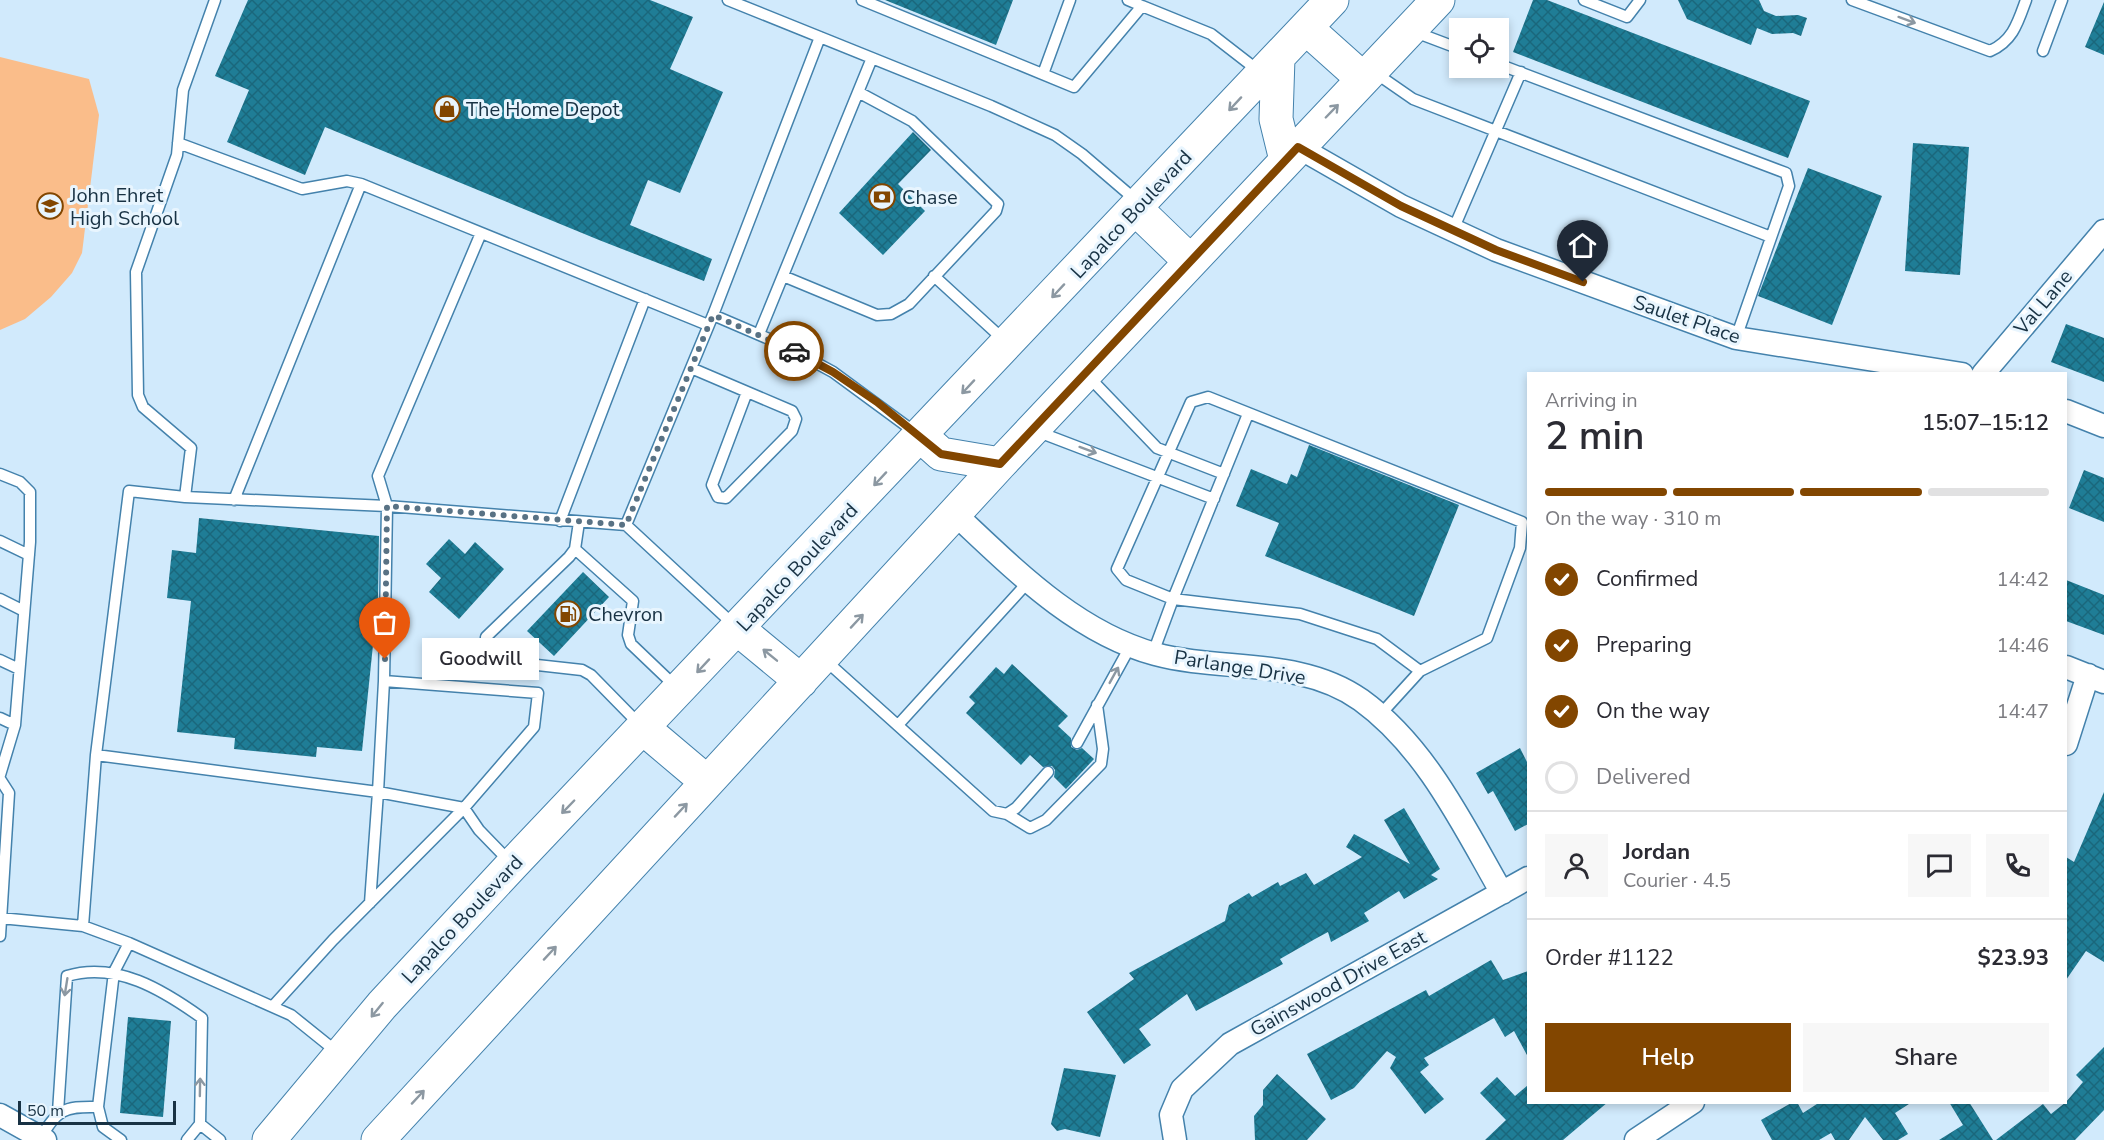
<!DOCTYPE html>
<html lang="en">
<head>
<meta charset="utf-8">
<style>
	body { margin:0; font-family:"Nunito Sans",sans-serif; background:#f7f7f7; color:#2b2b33; height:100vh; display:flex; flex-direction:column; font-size:22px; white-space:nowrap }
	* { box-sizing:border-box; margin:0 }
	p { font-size:20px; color:#7c7c81 }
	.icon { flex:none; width:33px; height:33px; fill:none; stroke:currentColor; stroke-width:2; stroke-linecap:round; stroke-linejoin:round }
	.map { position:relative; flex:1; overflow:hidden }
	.panel { position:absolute; left:1527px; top:372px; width:540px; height:732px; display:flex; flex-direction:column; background:#fff; border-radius:0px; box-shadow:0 3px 9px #0003 }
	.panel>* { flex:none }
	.tools { position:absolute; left:1449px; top:18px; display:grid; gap:12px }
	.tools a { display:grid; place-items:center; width:60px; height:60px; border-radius:0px; background:#fff; box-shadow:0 3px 9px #0003; font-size:30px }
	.scale { position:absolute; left:18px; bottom:15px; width:158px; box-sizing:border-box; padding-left:6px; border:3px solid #183244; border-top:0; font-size:16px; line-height:21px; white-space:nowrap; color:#183244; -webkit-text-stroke:4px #e8f5fe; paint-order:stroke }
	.pin { position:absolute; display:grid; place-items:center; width:51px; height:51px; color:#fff; margin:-62px -26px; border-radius:50% 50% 50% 0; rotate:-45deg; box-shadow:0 0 6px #0007 }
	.pin .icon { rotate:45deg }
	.courier { position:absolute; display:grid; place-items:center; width:60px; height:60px; margin:-30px; border:4px solid #824600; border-radius:50%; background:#fff; color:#222; box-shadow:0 2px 8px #0007 }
	.bubble { position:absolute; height:42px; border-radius:0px; background:#fff; box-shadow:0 3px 9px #0003; font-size:20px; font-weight:600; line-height:42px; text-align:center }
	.headline em { font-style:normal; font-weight:600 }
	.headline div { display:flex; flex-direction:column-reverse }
	.headline { display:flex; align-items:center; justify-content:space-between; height:102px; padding:0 18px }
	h1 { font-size:39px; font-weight:600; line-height:45px }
	.bar { display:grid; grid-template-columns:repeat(4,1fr); gap:9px 6px; align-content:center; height:72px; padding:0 18px }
	.bar i { height:8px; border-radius:4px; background:#e1e1e2 }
	.bar .active { background:#824600 }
	.bar p { grid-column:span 4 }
	.line { display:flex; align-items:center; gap:15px; padding:0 18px; border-top:2px solid #e1e1e2 }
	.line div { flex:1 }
	.round { display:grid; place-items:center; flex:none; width:63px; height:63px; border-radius:0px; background:#f7f7f7 }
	ol { padding:0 18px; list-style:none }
	li { display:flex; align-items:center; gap:18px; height:66px }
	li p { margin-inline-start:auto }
	li .icon { padding:6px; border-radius:50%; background:#824600; color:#fff; stroke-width:4 }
	li:last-child { color:#7c7c81 }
	li i { width:33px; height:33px; border:3px solid #e1e1e2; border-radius:50% }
	.primary-button { display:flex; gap:12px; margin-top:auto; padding:12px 18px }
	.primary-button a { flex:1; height:69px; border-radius:0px; background:#824600; color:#fff; font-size:24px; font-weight:600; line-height:69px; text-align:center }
	.primary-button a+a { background:#f7f7f7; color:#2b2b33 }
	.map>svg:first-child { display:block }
</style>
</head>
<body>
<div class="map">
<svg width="2104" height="1140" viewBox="0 0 2104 1140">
	<defs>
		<pattern id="building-cross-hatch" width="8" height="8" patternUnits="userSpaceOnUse" patternTransform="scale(1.5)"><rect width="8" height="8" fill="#1f7d96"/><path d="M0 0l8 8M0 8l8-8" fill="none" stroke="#1a677c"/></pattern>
	</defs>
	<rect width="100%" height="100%" fill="#d1eafc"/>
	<!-- green -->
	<path fill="#fabd8a" d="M 0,57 L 89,79 L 99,115 L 82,253 L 72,273 L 51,297 L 25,319 L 0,330 Z"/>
	<!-- building -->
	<path fill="url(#building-cross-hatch)" d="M 248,0 L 650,0 L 693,17 L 670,69 L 723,92 L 680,193 L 648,180 L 630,225 L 712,259 L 704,281 L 599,240 L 325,127 L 305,175 L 227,142 L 249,90 L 215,76 Z
		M 885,0 L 1013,0 L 996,45 Z
		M 1533,0 L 1547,0 L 1810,101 L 1788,158 L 1513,52 Z
		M 1678,0 L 1759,0 L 1764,11 L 1776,16 L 1798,15 L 1807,18 L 1801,36 L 1793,33 L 1772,34 L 1757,28 L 1751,45 L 1687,19 Z
		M 2104,2 L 2104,55 L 2085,47 Z
		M 913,132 L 931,150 L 898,184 L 925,211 L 883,255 L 839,213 Z
		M 1913,143 L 1969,147 L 1960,275 L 1905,271 Z
		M 1808,168 L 1882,196 L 1832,325 L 1758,296 Z
		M 2066,324 L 2104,338 L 2104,382 L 2051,362 Z
		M 1309,445 L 1459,505 L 1414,616 L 1265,556 L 1279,523 L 1236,506 L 1251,469 L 1287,484 L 1291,474 L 1297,477 Z
		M 2084,470 L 2104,478 L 2104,522 L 2069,508 Z
		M 199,518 L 379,536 L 378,597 L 362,751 L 317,747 L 316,757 L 234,749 L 235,738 L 177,732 L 191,601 L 167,598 L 172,550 L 196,553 Z
		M 449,539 L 465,554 L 475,542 L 504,569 L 459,619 L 429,592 L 441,578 L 426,564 Z
		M 583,572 L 609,597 L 554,656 L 527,631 Z
		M 2066,580 L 2104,595 L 2104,635 L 2066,621 Z
		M 1012,664 L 1068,716 L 1058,726 L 1071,738 L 1071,747 L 1077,750 L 1082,748 L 1094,759 L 1066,789 L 1054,777 L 1055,770 L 1052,766 L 1043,767 L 1030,755 L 1021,765 L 966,713 L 975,703 L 969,697 L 996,667 L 1004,674 Z
		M 1520,748 L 1528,764 L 1528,824 L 1515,831 L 1493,791 L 1488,794 L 1476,773 Z
		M 2104,792 L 2104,962 L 2086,951 L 2066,980 L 2066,857 L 2074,862 Z
		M 1404,808 L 1440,869 L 1431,875 L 1438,879 L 1404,899 L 1399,891 L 1364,913 L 1369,921 L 1331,942 L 1328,932 L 1315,939 L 1280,959 L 1283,964 L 1196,1011 L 1187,994 L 1139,1029 L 1151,1045 L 1124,1064 L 1087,1012 L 1134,979 L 1129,973 L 1225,921 L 1229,905 L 1249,893 L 1252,897 L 1278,882 L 1280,886 L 1306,873 L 1314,885 L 1362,857 L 1346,847 L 1354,834 L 1410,864 L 1384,820 Z
		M 1491,960 L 1503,980 L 1528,971 L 1528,1057 L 1514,1031 L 1505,1037 L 1494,1018 L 1424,1058 L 1429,1065 L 1420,1072 L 1444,1099 L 1425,1114 L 1390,1068 L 1396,1057 L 1387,1051 L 1354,1088 L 1331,1100 L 1307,1054 L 1426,990 L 1429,996 Z
		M 128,1017 L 171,1021 L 163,1117 L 120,1113 Z
		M 2104,1047 L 2104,1110 L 2075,1140 L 1996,1140 L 2043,1104 L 2051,1114 L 2066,1102 L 2083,1082 L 2076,1075 Z
		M 1064,1068 L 1116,1075 L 1100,1137 L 1065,1129 L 1057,1131 L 1051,1124 Z
		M 1277,1074 L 1326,1119 L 1307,1140 L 1255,1140 L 1254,1116 L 1263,1105 L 1263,1090 Z
		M 1497,1077 L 1515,1096 L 1528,1085 L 1528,1102 L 1608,1102 L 1563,1140 L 1485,1140 L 1506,1120 L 1480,1093 Z
		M 1793,1102 L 1797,1102 L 1803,1113 L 1820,1102 L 1912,1102 L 1895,1113 L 1908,1134 L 1898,1140 L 1883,1140 L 1865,1117 L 1849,1140 L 1835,1140 L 1831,1133 L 1819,1140 L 1772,1140 L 1761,1120 Z
		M 1949,1102 L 1969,1102 L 1993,1140 L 1939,1140 L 1963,1125 Z"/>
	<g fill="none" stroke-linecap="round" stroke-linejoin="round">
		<!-- lane casing -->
		<g stroke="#4482ac" stroke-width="13">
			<path id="lane" d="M 728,0 L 991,106 L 1055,135 L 1082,154 L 1138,202
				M 862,0 L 1074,87 L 1142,6 L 1211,34 L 1260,72
				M 1128,0 L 1142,6
				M 1584,0 L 1627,17 L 1640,0
				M 1852,0 L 1990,51 C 2013,41 2018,22 2026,0
				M 1415,32 L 1460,49
				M 2043,51 L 2062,0
				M 1498,64 L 1786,173 L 1789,186 L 1736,338
				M 1374,72 L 1413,99 L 1771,237
				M 1043,74 L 1070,0
				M 178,143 L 302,189 L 347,181 L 361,184 L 708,325
				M 1453,230 L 1521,72
				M 481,233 L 378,476 L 387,506 L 626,525 L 734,625
				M 783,276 L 877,315 L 891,314 L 909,304 L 996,211 L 998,204 L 912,121 L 858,92
				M 934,276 L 1005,341
				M 713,315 L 783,345 L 833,372 L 916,433
				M 759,334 L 872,58
				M 691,368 L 792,411 L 796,419 L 792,431 L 726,498 L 718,497 L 712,485 L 747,392
				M 1088,376 L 1157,448 L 1224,474
				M 1248,414 L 1173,599 L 1126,580 L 1117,569 L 1191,402 L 1208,397 L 1522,522 L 1520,548 L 1487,638 L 1420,671
				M 1036,431 L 1214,499
				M 0,474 L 20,482 L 30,492 L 30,542 L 15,725 L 0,775
				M 185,497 L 191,448 L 143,407 L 138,395 L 136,272 L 177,155 L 183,90 L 215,0
				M 234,500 L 361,184
				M 560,521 L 645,299
				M 579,522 L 575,549 L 569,557 L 486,637 L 486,646 L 502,661 L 582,670 L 591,675 L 641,726
				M 626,525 L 713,315 L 820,37
				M 0,541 L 29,555
				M 575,549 L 633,601 L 628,635 L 631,644 L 675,686
				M 0,599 L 24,611
				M 1153,653 L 1173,599 L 1300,614 L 1377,639 L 1420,671 L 1379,716
				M 0,660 L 19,669
				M 825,660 L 993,811 L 1007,814 L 1016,808 L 1048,772
				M 0,718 L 15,725
				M 898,725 L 1029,581
				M 1077,743 L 1131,645
				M 96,755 L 378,792 L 370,903
				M 0,779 L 9,793 L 0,936
				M 1007,814 L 1030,828 L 1046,820 L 1101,764 L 1103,749 L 1097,705
				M 0,918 L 83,926 L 129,943 L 291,1015 L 337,1052
				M 83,926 L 96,755 L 129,491 L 185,497 L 387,506 L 384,681 L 378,792 L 464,808 L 534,727 L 538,693 L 384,681
				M 273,1006 L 333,940 L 464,808 L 479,830 L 510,862
				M 58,1112 L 67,976 C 116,961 163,990 202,1018 L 200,1124 L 187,1140
				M 200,1124 L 220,1140
				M 39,1140 C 58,1110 62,1106 98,1107
				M 121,1140 L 103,1127 L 98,1107 L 114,972 L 129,943"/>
		</g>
		<!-- street casing -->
		<g stroke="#4482ac" stroke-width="25">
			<path id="street" d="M 1298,147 L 1401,206 L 1496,250 L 1736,338 L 1962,374
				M 1983,374 L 2104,231
				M 2066,411 L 2104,426
				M 955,514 C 1014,569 1075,632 1155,654 C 1222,672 1300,657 1361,700 C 1426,747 1463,825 1502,893
				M 2066,667 L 2104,682
				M 2066,744 L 2088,675
				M 0,1115 L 45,1140
				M 1175,1140 L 1171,1115 L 1182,1089 L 1230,1044 L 1528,878
				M 1636,1140 L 1693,1102"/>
		</g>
		<!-- primary casing -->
		<g stroke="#4482ac" stroke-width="35">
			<path id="primary" d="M 1306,28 L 1363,79
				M 1278,58 L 1276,119 L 1286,160
				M 1136,209 L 1190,261
				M 921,436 L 941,454 L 1000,464
				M 738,629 L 801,681
				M 643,728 L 707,782
				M 269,1140 L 382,1005 L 512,865 L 1332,0
				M 378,1140 L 1000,464 L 1438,0"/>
		</g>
		<!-- lane -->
		<use href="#lane" stroke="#fff" stroke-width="10"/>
		<!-- street -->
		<use href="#street" stroke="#fff" stroke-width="22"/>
		<!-- primary -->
		<use href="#primary" stroke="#fff" stroke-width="33"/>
	</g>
	<!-- one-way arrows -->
	<defs><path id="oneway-shaft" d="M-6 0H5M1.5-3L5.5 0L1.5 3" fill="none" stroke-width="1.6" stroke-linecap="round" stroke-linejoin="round" transform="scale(1.5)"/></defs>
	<g stroke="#8c98a2">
		<use href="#oneway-shaft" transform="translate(1907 20) rotate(20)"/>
		<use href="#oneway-shaft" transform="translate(1235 104) rotate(133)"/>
		<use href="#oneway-shaft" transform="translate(1332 111) rotate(-46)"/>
		<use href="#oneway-shaft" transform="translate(1058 291) rotate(133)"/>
		<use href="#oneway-shaft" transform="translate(968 387) rotate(133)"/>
		<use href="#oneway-shaft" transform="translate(1088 450) rotate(20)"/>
		<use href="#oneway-shaft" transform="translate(880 479) rotate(133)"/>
		<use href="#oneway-shaft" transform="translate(857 621) rotate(-47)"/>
		<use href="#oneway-shaft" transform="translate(770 655) rotate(-141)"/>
		<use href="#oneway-shaft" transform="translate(703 666) rotate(133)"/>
		<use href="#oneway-shaft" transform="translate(1114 675) rotate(-61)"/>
		<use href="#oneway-shaft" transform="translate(568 807) rotate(134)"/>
		<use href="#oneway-shaft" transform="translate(681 810) rotate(-47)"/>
		<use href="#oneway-shaft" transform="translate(550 953) rotate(-47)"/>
		<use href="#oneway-shaft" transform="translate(66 987) rotate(99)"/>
		<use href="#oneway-shaft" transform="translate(377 1010) rotate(129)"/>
		<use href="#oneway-shaft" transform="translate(200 1087) rotate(-89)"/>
		<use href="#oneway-shaft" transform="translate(418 1097) rotate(-47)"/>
	</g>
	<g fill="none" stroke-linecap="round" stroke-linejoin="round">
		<!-- done -->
		<path stroke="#597284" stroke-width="6" stroke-dasharray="0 10.8" d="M 385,659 L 387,506 L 626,525 L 713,315 L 794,351"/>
		<!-- route -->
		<path stroke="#824600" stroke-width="8" d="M 794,351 L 833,372 L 877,402 L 941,454 L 1000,464 L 1298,147 L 1401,206 L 1496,250 L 1583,282"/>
	</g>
	<!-- icons -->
	<defs>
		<g id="shop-ring" transform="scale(1.35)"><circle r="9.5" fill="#e8f5fe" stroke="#824600" stroke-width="1.5"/><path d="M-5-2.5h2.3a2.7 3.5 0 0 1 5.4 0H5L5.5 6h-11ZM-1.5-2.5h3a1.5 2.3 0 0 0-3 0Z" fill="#824600"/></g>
		<g id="bank-ring" transform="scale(1.35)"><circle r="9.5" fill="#e8f5fe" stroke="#824600" stroke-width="1.5"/><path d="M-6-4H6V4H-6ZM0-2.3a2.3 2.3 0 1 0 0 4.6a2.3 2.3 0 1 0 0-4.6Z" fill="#824600"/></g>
		<g id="school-ring" transform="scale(1.35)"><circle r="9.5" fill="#e8f5fe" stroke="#824600" stroke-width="1.5"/><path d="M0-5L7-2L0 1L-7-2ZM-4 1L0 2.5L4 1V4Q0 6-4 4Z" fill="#824600"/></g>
		<g id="fuel-ring" transform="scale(1.35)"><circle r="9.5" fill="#e8f5fe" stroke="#824600" stroke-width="1.5"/><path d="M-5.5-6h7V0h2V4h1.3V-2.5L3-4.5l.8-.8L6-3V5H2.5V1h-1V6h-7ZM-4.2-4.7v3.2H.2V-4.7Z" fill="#824600"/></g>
	</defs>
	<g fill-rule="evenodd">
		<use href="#shop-ring" x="447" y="109"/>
		<use href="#bank-ring" x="882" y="197"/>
		<use href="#school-ring" x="50" y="206"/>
		<use href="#fuel-ring" x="568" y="614"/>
	</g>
	<g text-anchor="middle" stroke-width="6" stroke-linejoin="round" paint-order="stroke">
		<!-- poi labels -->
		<g font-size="20" fill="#183244" stroke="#e8f5fe" text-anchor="start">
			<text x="466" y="116">The Home Depot</text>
			<text x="70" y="202">John Ehret<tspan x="70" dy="23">High School</tspan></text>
			<text x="902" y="204">Chase</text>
			<text x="588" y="621">Chevron</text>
		</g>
		<!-- street labels -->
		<g font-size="20" fill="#183244" stroke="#e8f5fe">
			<text transform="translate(1131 214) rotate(-47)" y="7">Lapalco Boulevard</text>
			<text transform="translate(2043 302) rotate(-50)" y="7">Val Lane</text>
			<text transform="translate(1687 319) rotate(19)" y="7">Saulet Place</text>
			<text transform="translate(797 567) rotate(-47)" y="7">Lapalco Boulevard</text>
			<text transform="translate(1240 667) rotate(9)" y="7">Parlange Drive</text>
			<text transform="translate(462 919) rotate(-47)" y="7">Lapalco Boulevard</text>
			<text transform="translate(1338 983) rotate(-29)" y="7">Gainswood Drive East</text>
		</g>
	</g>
</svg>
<div class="tools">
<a><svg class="icon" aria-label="locate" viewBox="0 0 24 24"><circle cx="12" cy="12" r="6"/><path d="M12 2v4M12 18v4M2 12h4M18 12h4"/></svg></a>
</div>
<div class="scale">50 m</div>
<div class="pin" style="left:385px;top:659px;background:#ea580c"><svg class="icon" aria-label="bag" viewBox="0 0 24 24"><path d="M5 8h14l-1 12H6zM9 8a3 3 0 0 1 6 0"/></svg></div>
<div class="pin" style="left:1583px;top:282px;background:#1f2937"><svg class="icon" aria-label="home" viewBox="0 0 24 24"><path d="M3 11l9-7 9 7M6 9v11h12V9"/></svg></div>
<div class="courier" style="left:794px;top:351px"><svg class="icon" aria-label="car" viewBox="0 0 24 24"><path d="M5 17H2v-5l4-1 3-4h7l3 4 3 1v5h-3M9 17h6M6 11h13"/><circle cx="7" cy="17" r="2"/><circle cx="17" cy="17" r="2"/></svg></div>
<div class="bubble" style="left:422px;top:638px;width:117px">Goodwill</div>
<section class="panel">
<div class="headline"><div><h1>2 min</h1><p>Arriving in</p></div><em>15:07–15:12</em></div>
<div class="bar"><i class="active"></i><i class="active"></i><i class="active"></i><i></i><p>On the way · 310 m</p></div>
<ol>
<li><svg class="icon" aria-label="check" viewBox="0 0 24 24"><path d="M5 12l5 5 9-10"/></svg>Confirmed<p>14:42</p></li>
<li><svg class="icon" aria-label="check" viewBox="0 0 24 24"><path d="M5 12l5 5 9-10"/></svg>Preparing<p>14:46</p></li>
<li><svg class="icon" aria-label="check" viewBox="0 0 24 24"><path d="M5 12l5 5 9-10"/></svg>On the way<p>14:47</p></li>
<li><i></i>Delivered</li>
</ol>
<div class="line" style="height:108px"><a class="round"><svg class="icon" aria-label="person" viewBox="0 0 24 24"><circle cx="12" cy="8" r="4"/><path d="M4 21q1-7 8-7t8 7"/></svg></a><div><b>Jordan</b><p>Courier · 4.5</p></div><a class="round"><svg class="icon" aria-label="chat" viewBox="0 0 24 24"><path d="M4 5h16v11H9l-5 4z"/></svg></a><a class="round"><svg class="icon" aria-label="phone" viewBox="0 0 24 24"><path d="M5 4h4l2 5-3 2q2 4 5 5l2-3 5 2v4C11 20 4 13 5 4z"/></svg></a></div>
<div class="line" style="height:78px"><div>Order #1122</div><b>$23.93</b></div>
<div class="primary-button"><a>Help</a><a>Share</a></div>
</section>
</div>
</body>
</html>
